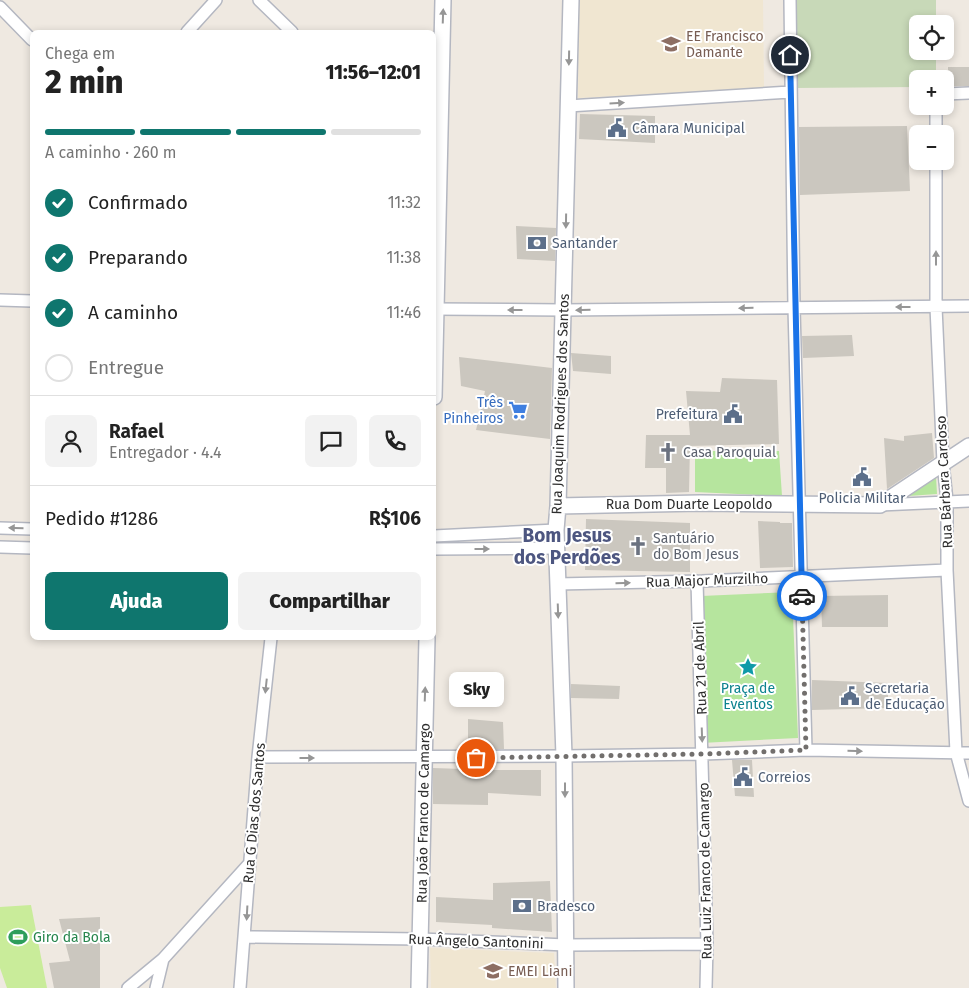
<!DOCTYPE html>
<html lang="pt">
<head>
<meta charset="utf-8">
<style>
	body { margin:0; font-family:"Fira Sans",sans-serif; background:#f2f2f2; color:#222; height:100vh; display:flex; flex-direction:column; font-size:19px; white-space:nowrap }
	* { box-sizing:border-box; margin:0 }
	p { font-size:16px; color:#767676 }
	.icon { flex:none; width:28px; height:28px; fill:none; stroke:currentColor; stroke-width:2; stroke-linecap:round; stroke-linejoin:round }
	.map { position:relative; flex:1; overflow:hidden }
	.panel { position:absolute; left:30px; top:30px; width:406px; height:610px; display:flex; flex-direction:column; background:#fff; border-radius:8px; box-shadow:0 2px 8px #0003 }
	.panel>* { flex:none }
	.buttons { position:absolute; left:909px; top:15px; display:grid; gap:10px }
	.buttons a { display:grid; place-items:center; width:45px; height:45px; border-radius:8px; background:#fff; box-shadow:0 2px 8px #0003; font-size:25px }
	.pin { position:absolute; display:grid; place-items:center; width:42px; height:42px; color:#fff; margin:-21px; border:2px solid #fff; border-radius:50%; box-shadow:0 1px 5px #0007 }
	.courier { position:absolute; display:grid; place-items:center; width:50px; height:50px; margin:-25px; border:4px solid #1a73e8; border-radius:50%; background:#fff; color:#222; box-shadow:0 1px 6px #0007 }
	.bubble { position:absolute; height:35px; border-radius:8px; background:#fff; box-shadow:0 2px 8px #0003; font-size:16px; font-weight:800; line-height:35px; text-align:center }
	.overview em { font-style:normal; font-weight:800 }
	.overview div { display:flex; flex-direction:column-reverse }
	.overview { display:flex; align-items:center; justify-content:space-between; height:85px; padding:0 15px }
	h1 { font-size:32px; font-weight:800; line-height:38px }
	.bar { display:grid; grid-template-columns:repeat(4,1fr); gap:8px 5px; align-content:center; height:60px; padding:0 15px }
	.bar i { height:6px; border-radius:4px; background:#e0e0e0 }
	.bar .on { background:#0f766e }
	.bar p { grid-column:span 4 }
	.line { display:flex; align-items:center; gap:12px; padding:0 15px; border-top:1px solid #e0e0e0 }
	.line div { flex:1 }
	.round { display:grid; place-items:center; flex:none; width:52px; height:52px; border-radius:8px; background:#f2f2f2 }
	ol { padding:0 15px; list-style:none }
	li { display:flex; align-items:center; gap:15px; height:55px }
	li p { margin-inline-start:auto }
	li .icon { padding:5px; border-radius:50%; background:#0f766e; color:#fff; stroke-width:4 }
	li:last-child { color:#767676 }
	li i { width:28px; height:28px; border:2px solid #e0e0e0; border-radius:50% }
	.cta { display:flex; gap:10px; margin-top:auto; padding:10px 15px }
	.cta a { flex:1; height:58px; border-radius:8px; background:#0f766e; color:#fff; font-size:20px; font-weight:800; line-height:58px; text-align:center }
	.cta a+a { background:#f2f2f2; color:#222 }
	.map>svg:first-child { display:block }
</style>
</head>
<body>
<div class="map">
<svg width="969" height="988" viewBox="0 0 969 988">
	<rect width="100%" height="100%" fill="#efe9e1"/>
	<!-- education -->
	<path fill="#f0e6d1" d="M 579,0 L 763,0 L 764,89 L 578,98 Z
		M 430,948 L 554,953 L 556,988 L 431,988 Z"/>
	<!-- green -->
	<path fill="#b6e59e" d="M 695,451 L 779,451 L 782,496 L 695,492 Z
		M 936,476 L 937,494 L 908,496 Z
		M 792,592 L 798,738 L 701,743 L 701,596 Z"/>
	<!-- cemetery -->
	<path fill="#c8d9b8" d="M 796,0 L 936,0 L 936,24 L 918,24 L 918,51 L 936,51 L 936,79 L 918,79 L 917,87 L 795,88 Z"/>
	<!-- pitch -->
	<path fill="#c9ec9a" d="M 31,905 L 47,988 L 7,988 L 0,968 L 0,907 Z"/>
	<!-- building -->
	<path fill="#cbc7bf" d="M 948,67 L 969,67 L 969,86 L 948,86 Z
		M 580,114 L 655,116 L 655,143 L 579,139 Z
		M 907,126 L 910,191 L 800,195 L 799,127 Z
		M 516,226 L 556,228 L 555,261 L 517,259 Z
		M 852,335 L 854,356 L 803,358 L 802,336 Z
		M 571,353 L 611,356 L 611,374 L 573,371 Z
		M 459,357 L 552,368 L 550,439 L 476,430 L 485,391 L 461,386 Z
		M 722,378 L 777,380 L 779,444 L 690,446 L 689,492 L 666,493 L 666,468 L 645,468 L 646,435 L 690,435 L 686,391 L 720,392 Z
		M 932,433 L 934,458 L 887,489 L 884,438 L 904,441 L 904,436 Z
		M 586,519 L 690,523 L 690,572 L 585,570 Z
		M 758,521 L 780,522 L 780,523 L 792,523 L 793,567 L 760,568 Z
		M 888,595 L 888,627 L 822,627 L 821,596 Z
		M 812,680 L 888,683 L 888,708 L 812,710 Z
		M 571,684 L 620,686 L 619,699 L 571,698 Z
		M 468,719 L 503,722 L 504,749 L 468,749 Z
		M 732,760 L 752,760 L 754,797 L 735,796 Z
		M 433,768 L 494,770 L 541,770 L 541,796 L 488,793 L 488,805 L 433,804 Z
		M 550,881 L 552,932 L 492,928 L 492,925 L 436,922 L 436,897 L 493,900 L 493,883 Z
		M 100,917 L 100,988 L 54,988 L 49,963 L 70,961 L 59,919 Z"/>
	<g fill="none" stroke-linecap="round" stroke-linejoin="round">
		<!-- minor casing -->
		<g stroke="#b4b7c1" stroke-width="14">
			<path id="minor" d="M 259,0 L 292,32
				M 790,0 L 794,308 L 806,750
				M 0,7 L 32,40
				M 187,32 L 216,0
				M 945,94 L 969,93
				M 568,106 L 790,92
				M 936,134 L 936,106
				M 936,161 L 936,307 L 943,463 L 947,501 L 947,570 L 956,752 L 969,801
				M 0,300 L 32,301
				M 434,309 L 563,310 L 969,306
				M 880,505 L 969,501
				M 0,528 L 32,529
				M 434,536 L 556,530
				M 0,547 L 32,548
				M 434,549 L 557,548
				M 697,581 L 707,944 L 706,988
				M 557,584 L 702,581 L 947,570
				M 258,757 L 564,756 L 703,754 L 806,750 L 969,753
				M 245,937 L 421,939 L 566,945 L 707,944
				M 128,988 L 163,959 L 249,864
				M 156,988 L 163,959
				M 240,988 L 258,757 L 271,638"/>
		</g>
		<!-- tertiary casing -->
		<g stroke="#b4b7c1" stroke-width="18">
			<path id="tertiary" d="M 434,397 L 443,0
				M 558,506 L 700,503 L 880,505 L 969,446
				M 419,988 L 427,638
				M 566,988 L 564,756 L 556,530 L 558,506 L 571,0"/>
		</g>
		<!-- minor -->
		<use href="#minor" stroke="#fff" stroke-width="11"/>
		<!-- tertiary -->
		<use href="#tertiary" stroke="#fff" stroke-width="15"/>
	</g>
	<!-- one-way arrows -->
	<defs><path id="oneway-solid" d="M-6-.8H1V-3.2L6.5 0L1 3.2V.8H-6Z" transform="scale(1.25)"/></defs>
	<g fill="#969696">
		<use href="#oneway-solid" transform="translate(443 16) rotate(-88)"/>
		<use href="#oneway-solid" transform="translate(569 58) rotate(91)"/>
		<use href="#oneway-solid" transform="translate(617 103) rotate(-4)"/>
		<use href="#oneway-solid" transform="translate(566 221) rotate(91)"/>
		<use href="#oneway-solid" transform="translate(936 258) rotate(-90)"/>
		<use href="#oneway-solid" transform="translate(903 307) rotate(180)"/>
		<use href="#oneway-solid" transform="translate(746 308) rotate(179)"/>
		<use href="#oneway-solid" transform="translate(515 310) rotate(-180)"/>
		<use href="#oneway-solid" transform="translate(583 310) rotate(179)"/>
		<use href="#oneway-solid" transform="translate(16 528) rotate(-179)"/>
		<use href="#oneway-solid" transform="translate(482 549)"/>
		<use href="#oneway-solid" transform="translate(623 583) rotate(-2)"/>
		<use href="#oneway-solid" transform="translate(558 611) rotate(88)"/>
		<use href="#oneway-solid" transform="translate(266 686) rotate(96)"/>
		<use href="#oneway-solid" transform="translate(425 694) rotate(-88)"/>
		<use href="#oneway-solid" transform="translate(702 735) rotate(88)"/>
		<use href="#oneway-solid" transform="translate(855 751) rotate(1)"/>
		<use href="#oneway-solid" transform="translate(307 758)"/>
		<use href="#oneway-solid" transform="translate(565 790) rotate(90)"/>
		<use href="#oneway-solid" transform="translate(247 913) rotate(93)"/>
	</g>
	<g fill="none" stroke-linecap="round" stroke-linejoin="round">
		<!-- done -->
		<path stroke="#726f6d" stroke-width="5" stroke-dasharray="0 9" d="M 476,758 L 703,754 L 806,750 L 802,596"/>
		<!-- route -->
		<path stroke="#1a73e8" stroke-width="6" d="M 790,55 L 802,596"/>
	</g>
	<!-- icons -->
	<defs>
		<g id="school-bare" transform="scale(1.5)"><path d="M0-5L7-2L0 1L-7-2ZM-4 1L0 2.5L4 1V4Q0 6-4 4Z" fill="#8d6e63" stroke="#fff" stroke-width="2.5" paint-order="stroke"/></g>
		<g id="civic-bare" transform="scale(1.5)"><path d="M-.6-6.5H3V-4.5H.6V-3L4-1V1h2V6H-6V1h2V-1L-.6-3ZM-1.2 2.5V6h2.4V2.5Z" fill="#5c6f8a" stroke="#fff" stroke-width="2.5" paint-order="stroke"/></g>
		<g id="bank-bare" transform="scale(1.5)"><path d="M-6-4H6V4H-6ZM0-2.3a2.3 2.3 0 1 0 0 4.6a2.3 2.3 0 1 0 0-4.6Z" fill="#5c6f8a" stroke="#fff" stroke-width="2.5" paint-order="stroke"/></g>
		<g id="supermarket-bare" transform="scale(1.5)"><path d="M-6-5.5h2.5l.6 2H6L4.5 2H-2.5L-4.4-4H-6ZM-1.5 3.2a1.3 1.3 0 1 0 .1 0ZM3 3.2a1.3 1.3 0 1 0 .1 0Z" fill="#3f7fe0" stroke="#fff" stroke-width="2.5" paint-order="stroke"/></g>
		<g id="church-bare" transform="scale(1.5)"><path d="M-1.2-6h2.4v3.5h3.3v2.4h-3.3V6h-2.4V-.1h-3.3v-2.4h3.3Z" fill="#6b7280" stroke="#fff" stroke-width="2.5" paint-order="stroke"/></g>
		<g id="sight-bare" transform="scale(1.5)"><path d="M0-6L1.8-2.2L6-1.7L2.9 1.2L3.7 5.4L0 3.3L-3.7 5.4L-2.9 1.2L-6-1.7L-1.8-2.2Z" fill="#0f9aa8" stroke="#fff" stroke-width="2.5" paint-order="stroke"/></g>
		<g id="stadium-bare" transform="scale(1.5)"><path d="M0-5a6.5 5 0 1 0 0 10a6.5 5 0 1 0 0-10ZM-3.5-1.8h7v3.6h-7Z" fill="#2e9e5b" stroke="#fff" stroke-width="2.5" paint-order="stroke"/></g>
	</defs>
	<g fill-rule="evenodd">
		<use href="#school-bare" x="671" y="44"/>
		<use href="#civic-bare" x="617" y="128"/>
		<use href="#bank-bare" x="537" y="243"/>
		<use href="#supermarket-bare" x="518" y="410"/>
		<use href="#civic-bare" x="733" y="414"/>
		<use href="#church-bare" x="668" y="452"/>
		<use href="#civic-bare" x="862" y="477"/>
		<use href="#church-bare" x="638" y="546"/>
		<use href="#sight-bare" x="748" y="667"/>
		<use href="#civic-bare" x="850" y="696"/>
		<use href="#civic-bare" x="743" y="777"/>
		<use href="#bank-bare" x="522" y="906"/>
		<use href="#stadium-bare" x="18" y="937"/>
		<use href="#school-bare" x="493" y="971"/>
	</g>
	<g text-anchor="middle" stroke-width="4" stroke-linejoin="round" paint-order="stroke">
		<!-- education labels -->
		<g font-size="14" fill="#785e54" stroke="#fff" text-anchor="start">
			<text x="686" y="41">EE Francisco<tspan x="686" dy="16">Damante</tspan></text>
			<text x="508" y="976">EMEI Liani</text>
		</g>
		<!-- service labels -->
		<g font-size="14" fill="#4e5e75" stroke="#fff" text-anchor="start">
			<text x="632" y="133">Câmara Municipal</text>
			<text x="552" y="248">Santander</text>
			<text x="718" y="419" text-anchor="end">Prefeitura</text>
			<text x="862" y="503" text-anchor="middle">Policia Militar</text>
			<text x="865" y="693">Secretaria<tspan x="865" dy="16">de Educação</tspan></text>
			<text x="758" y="782">Correios</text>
			<text x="537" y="911">Bradesco</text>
		</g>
		<!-- shop labels -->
		<g font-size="14" fill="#366cbe" stroke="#fff" text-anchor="end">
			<text x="503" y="407">Três<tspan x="503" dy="16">Pinheiros</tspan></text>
		</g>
		<!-- street labels -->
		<g font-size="14" fill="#2e2e2e" stroke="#fff">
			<text transform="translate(560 404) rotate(-88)" y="5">Rua Joaquim Rodrigues dos Santos</text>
			<text transform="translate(944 482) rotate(-93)" y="5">Rua Bárbara Cardoso</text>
			<text x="689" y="509">Rua Dom Duarte Leopoldo</text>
			<text transform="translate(707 580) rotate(-2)" y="5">Rua Major Murzilho</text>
			<text transform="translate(700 668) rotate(-92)" y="5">Rua 21 de Abril</text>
			<text transform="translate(254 813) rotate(-85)" y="5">Rua G Dias dos Santos</text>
			<text transform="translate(423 813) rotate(-89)" y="5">Rua João Franco de Camargo</text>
			<text transform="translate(705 871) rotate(-91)" y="5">Rua Luiz Franco de Camargo</text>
			<text transform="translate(476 941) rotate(2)" y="5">Rua Ângelo Santonini</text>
		</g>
		<!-- worship labels -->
		<g font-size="14" fill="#5b616d" stroke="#fff" text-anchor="start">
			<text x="683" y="457">Casa Paroquial</text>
			<text x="653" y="543">Santuário<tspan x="653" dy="16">do Bom Jesus</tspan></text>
		</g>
		<!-- culture labels -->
		<g font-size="14" fill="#0d838f" stroke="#fff">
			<text x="748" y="693">Praça de<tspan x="748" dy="16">Eventos</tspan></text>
		</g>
		<!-- leisure labels -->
		<g font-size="14" fill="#27864d" stroke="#fff" text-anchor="start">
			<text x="33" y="942">Giro da Bola</text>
		</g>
		<!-- district labels -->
		<g font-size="19" font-weight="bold" fill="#4d5680" stroke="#fff">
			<text x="567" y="542">Bom Jesus<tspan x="567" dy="22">dos Perdões</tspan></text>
		</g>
	</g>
</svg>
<div class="buttons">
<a><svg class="icon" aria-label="locate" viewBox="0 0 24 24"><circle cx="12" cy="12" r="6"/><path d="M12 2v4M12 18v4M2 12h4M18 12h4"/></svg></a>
<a>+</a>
<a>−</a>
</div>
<div class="pin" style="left:476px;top:758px;background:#ea580c"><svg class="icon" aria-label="bag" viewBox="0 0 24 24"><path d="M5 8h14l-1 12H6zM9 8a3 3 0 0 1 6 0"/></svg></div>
<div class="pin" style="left:790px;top:55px;background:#1f2937"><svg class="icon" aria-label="home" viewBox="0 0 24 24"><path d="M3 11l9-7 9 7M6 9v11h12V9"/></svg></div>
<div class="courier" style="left:802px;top:596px"><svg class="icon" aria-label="car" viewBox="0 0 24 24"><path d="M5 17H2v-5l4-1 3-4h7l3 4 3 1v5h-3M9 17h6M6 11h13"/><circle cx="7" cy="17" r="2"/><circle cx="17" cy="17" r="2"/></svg></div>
<div class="bubble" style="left:449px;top:672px;width:55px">Sky</div>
<section class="panel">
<div class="overview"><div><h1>2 min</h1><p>Chega em</p></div><em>11:56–12:01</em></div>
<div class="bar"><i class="on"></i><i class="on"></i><i class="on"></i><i></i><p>A caminho · 260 m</p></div>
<ol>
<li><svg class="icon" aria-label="check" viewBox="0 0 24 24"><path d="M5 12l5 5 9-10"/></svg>Confirmado<p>11:32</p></li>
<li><svg class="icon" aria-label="check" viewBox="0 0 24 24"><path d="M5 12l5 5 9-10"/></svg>Preparando<p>11:38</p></li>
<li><svg class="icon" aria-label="check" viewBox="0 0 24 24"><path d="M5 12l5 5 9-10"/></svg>A caminho<p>11:46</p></li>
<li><i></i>Entregue</li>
</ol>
<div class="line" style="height:90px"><a class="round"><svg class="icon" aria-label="person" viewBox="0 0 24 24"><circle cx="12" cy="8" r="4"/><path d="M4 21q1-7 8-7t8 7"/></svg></a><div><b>Rafael</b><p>Entregador · 4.4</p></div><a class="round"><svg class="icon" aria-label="chat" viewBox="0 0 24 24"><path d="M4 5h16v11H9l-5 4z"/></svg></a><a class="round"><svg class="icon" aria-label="phone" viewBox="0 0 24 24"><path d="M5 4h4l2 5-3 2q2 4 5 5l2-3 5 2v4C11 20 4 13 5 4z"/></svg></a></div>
<div class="line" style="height:65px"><div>Pedido #1286</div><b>R$106</b></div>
<div class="cta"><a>Ajuda</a><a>Compartilhar</a></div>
</section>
</div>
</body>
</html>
